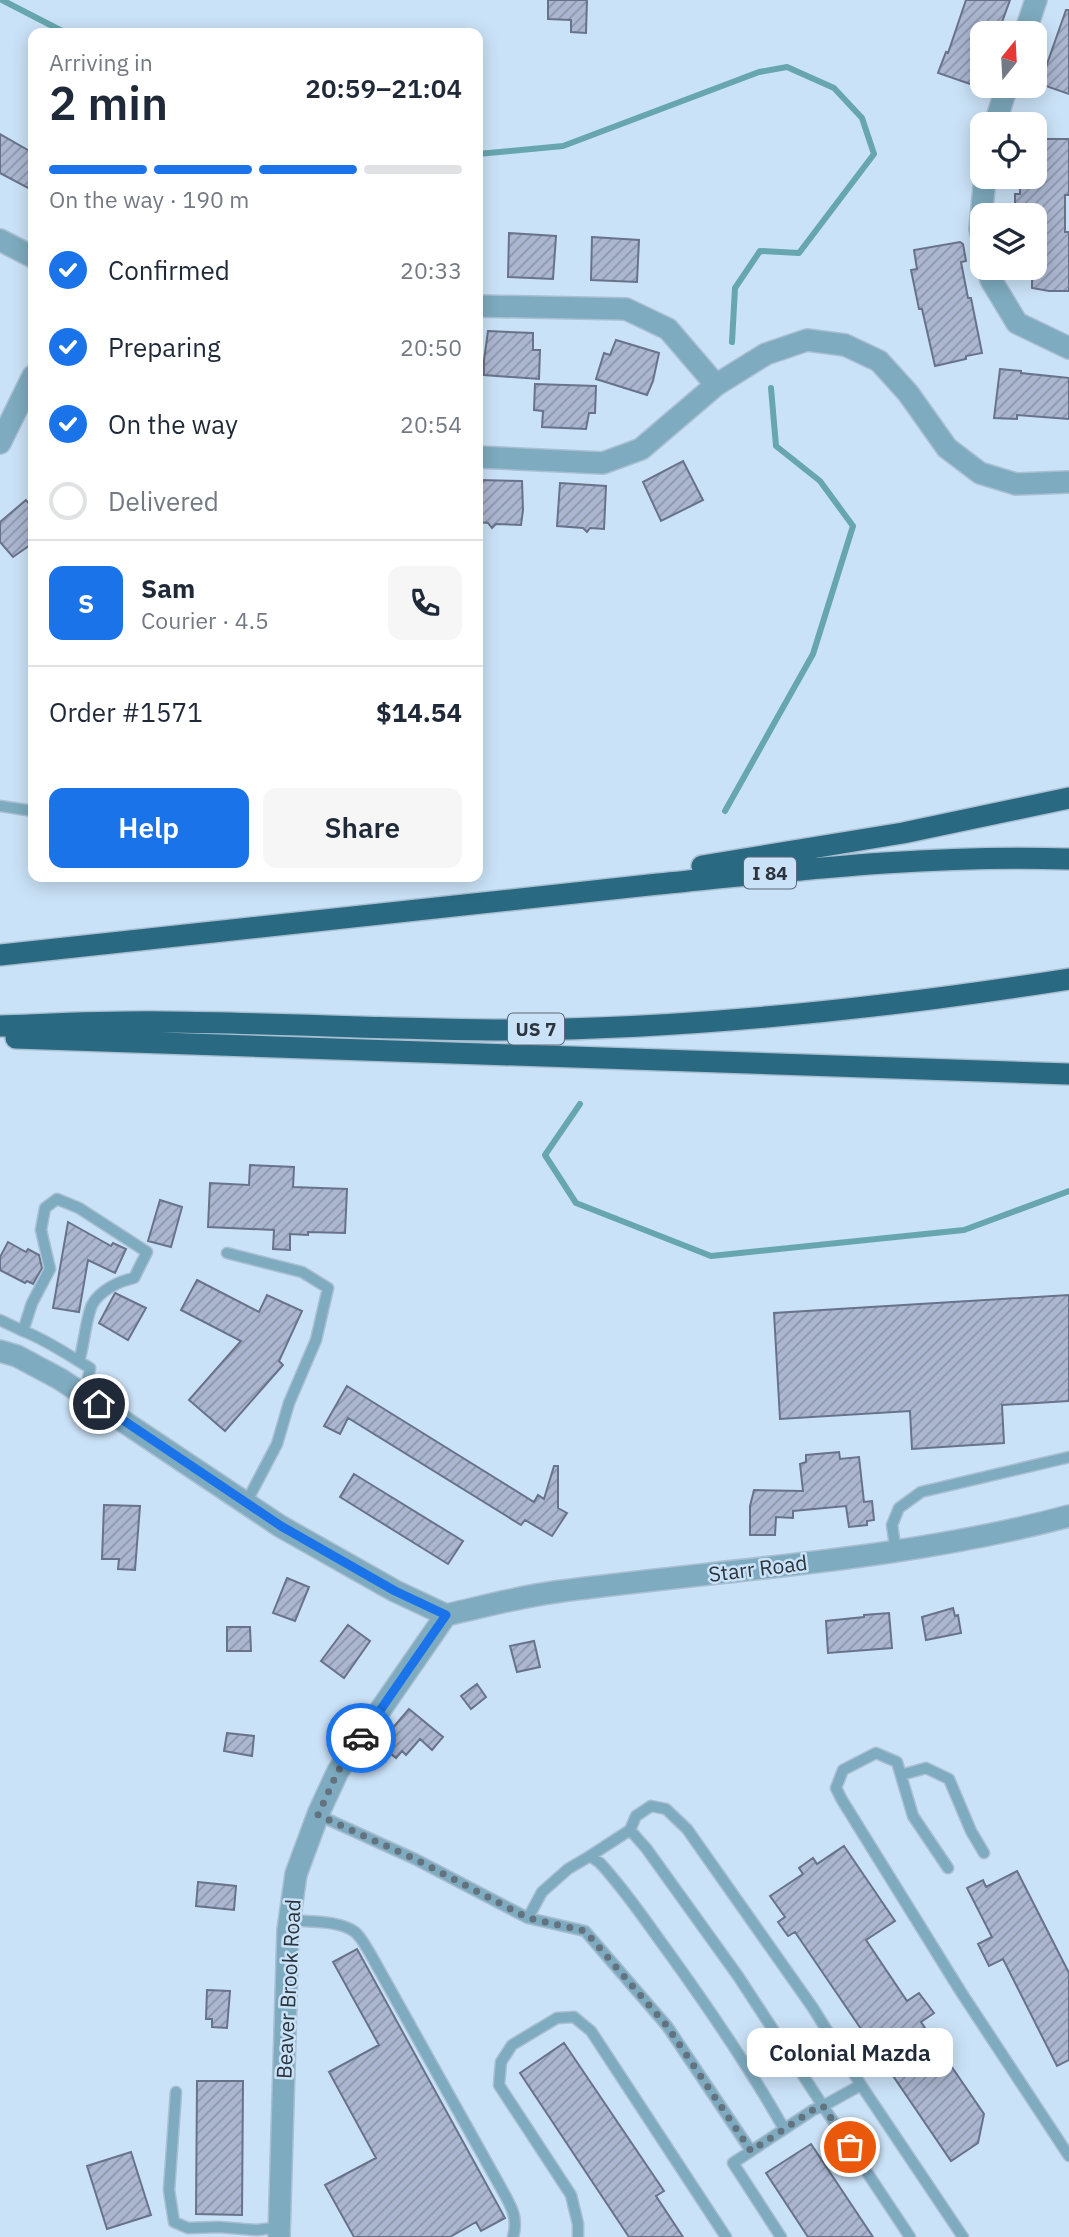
<!DOCTYPE html>
<html lang="en">
<head>
<meta charset="utf-8">
<style>
	body { margin:0; font-family:"IBM Plex Sans",sans-serif; background:#f6f6f7; color:#1f2937; height:100vh; display:flex; flex-direction:column; font-size:26px; white-space:nowrap }
	* { box-sizing:border-box; margin:0 }
	p { font-size:23px; color:#747a83 }
	.icon { flex:none; width:38px; height:38px; fill:none; stroke:currentColor; stroke-width:2; stroke-linecap:round; stroke-linejoin:round }
	.map { position:relative; flex:1; overflow:hidden }
	.panel { position:absolute; left:28px; top:28px; width:455px; height:854px; display:flex; flex-direction:column; background:#fff; border-radius:14px; box-shadow:0 4px 18px #0003 }
	.panel>* { flex:none }
	.needle { width:46px; rotate:18deg }
	.tools { position:absolute; left:970px; top:21px; display:grid; gap:14px }
	.tools a { display:grid; place-items:center; width:77px; height:77px; border-radius:14px; background:#fff; box-shadow:0 4px 18px #0003; font-size:35px }
	.pin { position:absolute; display:grid; place-items:center; width:60px; height:60px; color:#fff; margin:-30px; border:4px solid #fff; border-radius:50%; box-shadow:0 2px 7px #0007 }
	.courier { position:absolute; display:grid; place-items:center; width:70px; height:70px; margin:-35px; border:5px solid #1a73e8; border-radius:50%; background:#fff; color:#222; box-shadow:0 2px 9px #0007 }
	.bubble { position:absolute; height:49px; border-radius:14px; background:#fff; box-shadow:0 4px 18px #0003; font-size:23px; font-weight:600; line-height:49px; text-align:center }
	.overview em { font-style:normal; font-weight:600 }
	.overview div { display:flex; flex-direction:column-reverse }
	.overview { display:flex; align-items:center; justify-content:space-between; height:119px; padding:0 21px }
	h1 { font-size:46px; font-weight:600; line-height:52px }
	.bar { display:grid; grid-template-columns:repeat(4,1fr); gap:10px 7px; align-content:center; height:84px; padding:0 21px }
	.bar i { height:9px; border-radius:5px; background:#e0e1e3 }
	.bar .current { background:#1a73e8 }
	.bar p { grid-column:span 4 }
	.line { display:flex; align-items:center; gap:18px; padding:0 21px; border-top:2px solid #e0e1e3 }
	.line div { flex:1 }
	.round { display:grid; place-items:center; flex:none; width:74px; height:74px; border-radius:14px; background:#f6f6f7 }
	ol { padding:0 21px; list-style:none }
	li { display:flex; align-items:center; gap:21px; height:77px }
	li p { margin-inline-start:auto }
	li .icon { padding:7px; border-radius:50%; background:#1a73e8; color:#fff; stroke-width:4 }
	li:last-child { color:#747a83 }
	li i { width:38px; height:38px; border:4px solid #e0e1e3; border-radius:50% }
	.button { display:flex; gap:14px; margin-top:auto; padding:14px 21px }
	.button a { flex:1; height:80px; border-radius:14px; background:#1a73e8; color:#fff; font-size:28px; font-weight:600; line-height:80px; text-align:center }
	.button a+a { background:#f6f6f7; color:#1f2937 }
	.map>svg:first-child { display:block }
</style>
</head>
<body>
<div class="map">
<svg width="1069" height="2237" viewBox="0 0 1069 2237">
	<defs>
		<pattern id="building-hatch" width="6" height="6" patternUnits="userSpaceOnUse" patternTransform="scale(1.75)"><rect width="6" height="6" fill="#abb7d1"/><path d="M-1 1l2-2M0 6l6-6M5 7l2-2" fill="none" stroke="#8b96ab"/></pattern>
	</defs>
	<rect width="100%" height="100%" fill="#cae2f7"/>
	<g fill="none" stroke-linecap="round" stroke-linejoin="round">
		<!-- stream -->
		<path stroke="#67a6ae" stroke-width="6" d="M 2,0 L 66,33
			M 478,154 L 563,146 L 759,72 L 787,67 L 834,88 L 862,118 L 874,154 L 799,253 L 760,251 L 735,288 L 732,342
			M 725,811 L 813,654 L 853,526 L 820,481 L 776,446 L 771,388
			M 580,1104 L 545,1155 L 576,1203 L 711,1256 L 964,1230 L 1069,1191"/>
	</g>
	<!-- building -->
	<path fill="url(#building-hatch)" stroke="#68738a" stroke-width="2" d="M 548,0 L 587,0 L 586,33 L 571,32 L 571,20 L 548,19 Z
		M 966,0 L 1010,0 L 998,33 L 982,33 L 982,88 L 938,73 L 946,52 L 948,53 Z
		M 1066,10 L 1069,10 L 1069,94 L 1040,84 Z
		M 0,134 L 33,153 L 33,178 L 28,188 L 0,173 Z
		M 1034,139 L 1069,139 L 1069,195 L 1065,195 L 1065,232 L 1069,232 L 1069,291 L 1049,291 L 1032,288 L 1032,268 L 1034,268 L 1034,210 L 1015,210 L 1015,194 L 1020,194 L 1020,178 L 1034,178 Z
		M 509,233 L 556,236 L 553,279 L 508,277 Z
		M 592,237 L 639,240 L 637,282 L 591,280 Z
		M 960,242 L 963,244 L 966,261 L 961,262 L 968,298 L 971,298 L 982,353 L 966,356 L 966,359 L 935,366 L 922,309 L 919,309 L 911,270 L 917,269 L 914,250 Z
		M 488,331 L 533,333 L 533,350 L 540,350 L 539,379 L 484,375 L 484,360 Z
		M 616,340 L 659,353 L 653,381 L 647,395 L 596,379 L 604,353 L 610,355 Z
		M 1000,369 L 1021,371 L 1021,373 L 1069,378 L 1069,419 L 1017,415 L 1017,419 L 994,418 Z
		M 535,384 L 596,386 L 595,413 L 589,413 L 586,429 L 542,427 L 543,411 L 534,410 Z
		M 683,461 L 703,500 L 661,521 L 643,482 Z
		M 478,480 L 522,481 L 523,510 L 521,525 L 496,524 L 492,528 L 488,523 L 478,522 Z
		M 560,483 L 606,486 L 604,529 L 590,528 L 587,532 L 583,528 L 557,526 Z
		M 26,500 L 33,509 L 33,543 L 13,557 L 0,542 L 0,522 Z
		M 250,1165 L 294,1167 L 293,1187 L 347,1189 L 345,1233 L 308,1232 L 308,1235 L 290,1234 L 290,1250 L 273,1249 L 274,1230 L 208,1227 L 210,1183 L 249,1185 Z
		M 160,1200 L 182,1207 L 171,1247 L 148,1241 Z
		M 68,1222 L 111,1246 L 113,1243 L 126,1249 L 115,1273 L 88,1260 L 79,1312 L 53,1308 Z
		M 8,1242 L 26,1252 L 28,1249 L 39,1255 L 42,1268 L 33,1284 L 27,1281 L 25,1283 L 0,1270 L 0,1257 Z
		M 197,1280 L 259,1312 L 267,1295 L 302,1311 L 279,1361 L 283,1365 L 225,1431 L 189,1400 L 241,1341 L 181,1310 Z
		M 115,1293 L 146,1308 L 128,1340 L 99,1323 Z
		M 1069,1295 L 1069,1401 L 1002,1405 L 1004,1443 L 912,1449 L 910,1411 L 780,1419 L 774,1313 Z
		M 347,1386 L 534,1502 L 538,1495 L 544,1499 L 554,1466 L 558,1466 L 558,1508 L 567,1513 L 552,1536 L 525,1520 L 521,1525 L 348,1418 L 340,1434 L 324,1426 Z
		M 839,1452 L 840,1459 L 859,1457 L 864,1502 L 872,1501 L 874,1520 L 867,1521 L 867,1525 L 849,1527 L 846,1506 L 793,1511 L 793,1518 L 776,1517 L 775,1535 L 750,1535 L 750,1506 L 754,1490 L 803,1491 L 800,1464 L 806,1462 L 806,1455 Z
		M 354,1474 L 463,1541 L 448,1564 L 340,1497 Z
		M 104,1505 L 140,1506 L 135,1570 L 118,1569 L 119,1559 L 102,1559 Z
		M 287,1578 L 309,1587 L 295,1621 L 273,1613 Z
		M 953,1608 L 955,1616 L 958,1615 L 961,1633 L 926,1640 L 922,1617 Z
		M 889,1613 L 892,1648 L 828,1653 L 826,1621 L 864,1617 L 864,1615 Z
		M 348,1625 L 370,1641 L 344,1678 L 321,1661 Z
		M 227,1627 L 250,1627 L 251,1651 L 227,1651 Z
		M 534,1641 L 540,1667 L 517,1672 L 510,1646 Z
		M 477,1684 L 486,1697 L 471,1709 L 461,1696 Z
		M 409,1709 L 443,1737 L 432,1750 L 420,1739 L 406,1755 L 402,1751 L 396,1758 L 379,1744 Z
		M 227,1733 L 254,1736 L 252,1756 L 224,1751 Z
		M 844,1846 L 895,1921 L 866,1940 L 907,2001 L 919,1993 L 934,2013 L 921,2022 L 984,2114 L 978,2143 L 951,2161 L 795,1932 L 788,1936 L 778,1922 L 785,1917 L 770,1896 L 803,1874 L 799,1868 L 813,1858 L 817,1864 Z
		M 1017,1871 L 1069,1973 L 1069,2060 L 1057,2066 L 1003,1959 L 989,1966 L 978,1944 L 992,1937 L 967,1888 L 983,1880 L 986,1887 Z
		M 198,1882 L 236,1886 L 234,1910 L 196,1906 Z
		M 357,1949 L 505,2218 L 481,2231 L 476,2222 L 450,2237 L 354,2237 L 325,2185 L 376,2158 L 329,2072 L 379,2045 L 333,1962 Z
		M 207,1990 L 230,1991 L 227,2028 L 212,2027 L 212,2019 L 206,2019 Z
		M 564,2043 L 664,2191 L 656,2196 L 683,2237 L 629,2237 L 520,2073 Z
		M 197,2081 L 243,2081 L 242,2215 L 196,2214 Z
		M 811,2144 L 873,2237 L 808,2237 L 766,2173 Z
		M 131,2152 L 151,2215 L 107,2229 L 87,2166 Z"/>
	<g fill="none" stroke-linecap="round" stroke-linejoin="round">
		<!-- lane casing -->
		<g stroke="#aabfd2" stroke-width="13">
			<path id="lane" d="M 0,806 L 33,811
				M 227,1253 L 302,1272 L 328,1288 L 316,1340 L 289,1403 L 277,1444 L 246,1503
				M 0,1320 L 23,1331
				M 79,1361 C 84,1345 86,1318 92,1305 C 99,1291 119,1281 134,1278 L 147,1252 L 79,1208 L 57,1199 L 45,1208 L 41,1230 L 50,1269 L 32,1303 L 23,1331 C 47,1340 68,1355 90,1368 L 85,1395
				M 896,1552 L 892,1525 L 899,1508 L 921,1492 L 1069,1457
				M 901,1775 L 926,1768 L 949,1779 L 971,1831 L 984,1853
				M 318,1815 L 415,1859 L 528,1918 L 585,1931 L 667,2026 L 751,2151
				M 630,1830 L 636,1816 L 651,1806 L 666,1809 L 687,1829 L 813,2008 L 861,2085 L 963,2237
				M 590,1856 L 630,1830 L 646,1848 L 738,1976 L 823,2106 L 861,2085
				M 948,1868 L 913,1816 L 897,1762 L 876,1753 L 843,1770 L 836,1788 L 842,1800 L 961,1992 L 1069,2156
				M 528,1918 L 542,1892 L 568,1869 L 590,1856 L 600,1863 C 626,1891 647,1923 669,1953 C 710,2010 750,2068 784,2129
				M 289,1920 C 309,1922 339,1920 355,1932 C 362,1938 366,1947 371,1955 L 500,2186 C 510,2205 519,2216 513,2237
				M 176,2092 L 169,2190 L 174,2222 L 188,2228 L 219,2227 L 257,2230 L 280,2227
				M 578,2237 L 578,2224 L 571,2195 L 499,2085 L 501,2062 L 512,2045 L 557,2018 L 574,2017 L 591,2031 L 726,2237
				M 781,2237 L 733,2163 L 813,2110 L 823,2106 L 910,2237"/>
		</g>
		<!-- street casing -->
		<g stroke="#aabfd2" stroke-width="24">
			<path id="street" d="M 1025,33 L 1036,0
				M 995,124 L 1007,86
				M 982,237 L 980,229 L 985,177
				M 0,240 L 33,257
				M 988,268 L 991,280 L 1017,323 L 1069,348
				M 478,306 L 626,309 L 668,329 L 716,385
				M 0,443 L 33,376
				M 478,457 L 603,463 L 641,449 L 716,385 L 766,354 L 807,340 L 845,345 L 879,361 L 908,393 L 947,448 L 980,473 L 1016,484 L 1069,482
				M 0,1351 L 17,1356 L 60,1379 L 280,1526 L 395,1591 L 446,1615
				M 446,1615 C 482,1607 518,1597 555,1592 C 727,1569 901,1561 1069,1516
				M 279,2237 L 288,1930 L 296,1874 L 319,1812 L 338,1771 L 446,1615"/>
		</g>
		<!-- highway casing -->
		<g stroke="#aabfd2" stroke-width="24">
			<path id="highway" d="M 702,866 L 903,833 L 1069,798
				M 0,955 C 217,933 433,907 649,885 C 789,871 928,854 1069,859
				M 0,1026 C 56,1024 111,1021 167,1022 C 284,1023 400,1030 517,1030 C 703,1028 886,1008 1069,979
				M 16,1038 L 1069,1074"/>
		</g>
		<!-- lane -->
		<use href="#lane" stroke="#7eabbf" stroke-width="10"/>
		<!-- street -->
		<use href="#street" stroke="#7eabbf" stroke-width="21"/>
		<!-- highway -->
		<use href="#highway" stroke="#296981" stroke-width="21"/>
	</g>
	<g fill="none" stroke-linecap="round" stroke-linejoin="round">
		<!-- done -->
		<path stroke="#63727f" stroke-width="7" stroke-dasharray="0 12.6" d="M 361,1738 L 338,1771 L 318,1815 L 415,1859 L 528,1918 L 585,1931 L 667,2026 L 751,2151 L 813,2110 L 823,2106 L 850,2147"/>
		<!-- route -->
		<path stroke="#1a73e8" stroke-width="9" d="M 99,1404 L 281,1526 L 395,1591 L 446,1615 L 361,1738"/>
	</g>
	<g text-anchor="middle" stroke-width="5" stroke-linejoin="round" paint-order="stroke">
		<!-- shield labels -->
		<g fill="#cae2f7" stroke="#5b6976" stroke-width="2">
			<rect x="744" y="857.5" width="52" height="31" rx="5"/>
			<rect x="508" y="1013.5" width="56" height="31" rx="5"/>
		</g>
		<g font-size="19" font-weight="bold" fill="#2c353e">
			<text x="770" y="880">I 84</text>
			<text x="536" y="1036">US 7</text>
		</g>
		<!-- street labels -->
		<g font-size="21" fill="#2c353e" stroke="#cae2f7">
			<text transform="translate(758 1569) rotate(-7)" y="7">Starr Road</text>
			<text transform="translate(289 1989) rotate(-87)" y="7">Beaver Brook Road</text>
		</g>
	</g>
</svg>
<div class="tools">
<a><svg class="needle" viewBox="-14 -14 28 28"><path d="M0-13l5 13h-10z" fill="#e53935"/><path d="M0 13l5-13h-10z" fill="#747a83"/></svg></a>
<a><svg class="icon" aria-label="locate" viewBox="0 0 24 24"><circle cx="12" cy="12" r="6"/><path d="M12 2v4M12 18v4M2 12h4M18 12h4"/></svg></a>
<a><svg class="icon" aria-label="layers" viewBox="0 0 24 24"><path d="M12 4l9 5-9 5-9-5zM3 14l9 5 9-5"/></svg></a>
</div>
<div class="pin" style="left:850px;top:2147px;background:#ea580c"><svg class="icon" aria-label="bag" viewBox="0 0 24 24"><path d="M5 8h14l-1 12H6zM9 8a3 3 0 0 1 6 0"/></svg></div>
<div class="pin" style="left:99px;top:1404px;background:#1f2937"><svg class="icon" aria-label="home" viewBox="0 0 24 24"><path d="M3 11l9-7 9 7M6 9v11h12V9"/></svg></div>
<div class="courier" style="left:361px;top:1738px"><svg class="icon" aria-label="car" viewBox="0 0 24 24"><path d="M5 17H2v-5l4-1 3-4h7l3 4 3 1v5h-3M9 17h6M6 11h13"/><circle cx="7" cy="17" r="2"/><circle cx="17" cy="17" r="2"/></svg></div>
<div class="bubble" style="left:747px;top:2028px;width:206px">Colonial Mazda</div>
<section class="panel">
<div class="overview"><div><h1>2 min</h1><p>Arriving in</p></div><em>20:59–21:04</em></div>
<div class="bar"><i class="current"></i><i class="current"></i><i class="current"></i><i></i><p>On the way · 190 m</p></div>
<ol>
<li><svg class="icon" aria-label="check" viewBox="0 0 24 24"><path d="M5 12l5 5 9-10"/></svg>Confirmed<p>20:33</p></li>
<li><svg class="icon" aria-label="check" viewBox="0 0 24 24"><path d="M5 12l5 5 9-10"/></svg>Preparing<p>20:50</p></li>
<li><svg class="icon" aria-label="check" viewBox="0 0 24 24"><path d="M5 12l5 5 9-10"/></svg>On the way<p>20:54</p></li>
<li><i></i>Delivered</li>
</ol>
<div class="line" style="height:126px"><b class="round" style="background:#1a73e8;color:#fff">S</b><div><b>Sam</b><p>Courier · 4.5</p></div><a class="round"><svg class="icon" aria-label="phone" viewBox="0 0 24 24"><path d="M5 4h4l2 5-3 2q2 4 5 5l2-3 5 2v4C11 20 4 13 5 4z"/></svg></a></div>
<div class="line" style="height:91px"><div>Order #1571</div><b>$14.54</b></div>
<div class="button"><a>Help</a><a>Share</a></div>
</section>
</div>
</body>
</html>
